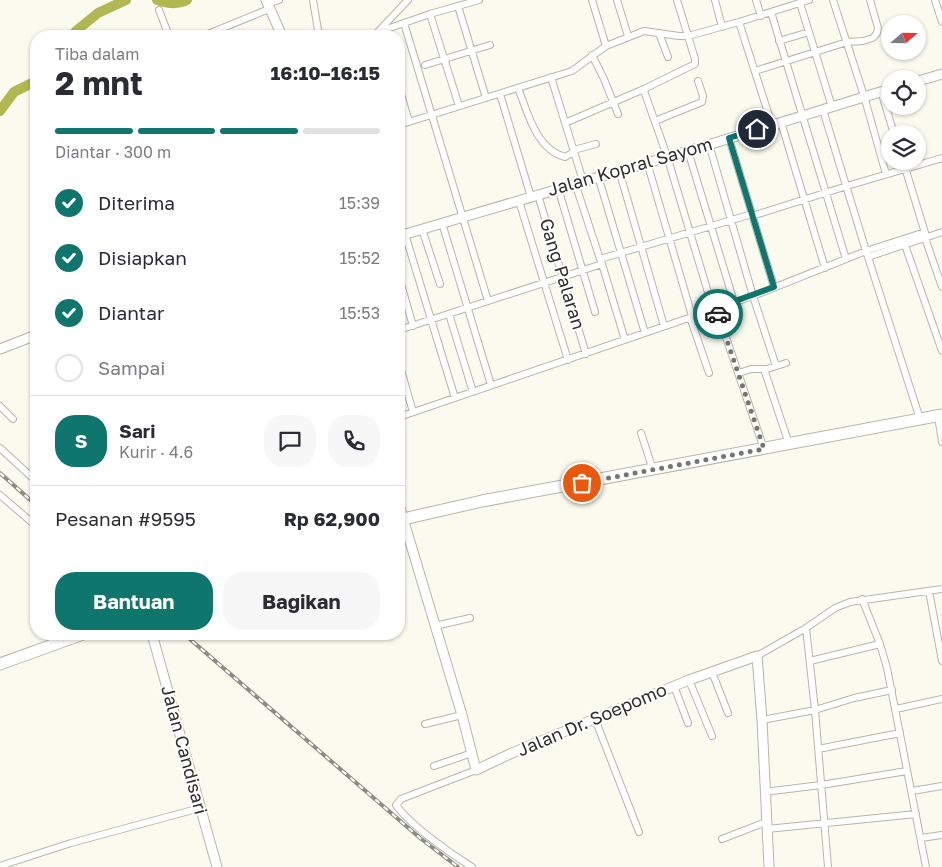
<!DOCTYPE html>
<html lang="id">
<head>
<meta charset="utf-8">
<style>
	body { margin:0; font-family:"Golos Text",sans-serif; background:#f7f7f7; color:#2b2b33; height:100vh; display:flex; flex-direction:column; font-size:19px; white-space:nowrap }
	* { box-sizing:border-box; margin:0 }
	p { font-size:16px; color:#7c7c81 }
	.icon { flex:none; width:28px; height:28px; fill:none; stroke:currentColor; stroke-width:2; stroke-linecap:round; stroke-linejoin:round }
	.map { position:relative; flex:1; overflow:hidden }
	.drawer { position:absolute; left:30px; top:30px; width:375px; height:610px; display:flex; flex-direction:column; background:#fff; border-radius:20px; box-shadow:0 1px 4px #0004 }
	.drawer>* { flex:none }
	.needle { width:32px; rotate:70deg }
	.fabs { position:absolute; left:881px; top:15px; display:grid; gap:10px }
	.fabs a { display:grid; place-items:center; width:45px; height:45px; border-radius:50%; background:#fff; box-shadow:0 1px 4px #0004; font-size:25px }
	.pin { position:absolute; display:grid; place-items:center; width:42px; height:42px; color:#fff; margin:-21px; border:2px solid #fff; border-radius:50%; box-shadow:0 1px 5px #0007 }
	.courier { position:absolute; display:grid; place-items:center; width:50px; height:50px; margin:-25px; border:4px solid #0f766e; border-radius:50%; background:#fff; color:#222; box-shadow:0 1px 6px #0007 }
	.summary em { font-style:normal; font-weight:700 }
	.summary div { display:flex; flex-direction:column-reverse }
	.summary { display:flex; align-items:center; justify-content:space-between; height:85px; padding:0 25px }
	h1 { font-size:32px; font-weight:700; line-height:38px }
	.bar { display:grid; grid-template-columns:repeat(4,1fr); gap:8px 5px; align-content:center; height:60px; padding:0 25px }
	.bar i { height:6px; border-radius:4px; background:#e1e1e2 }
	.bar .current { background:#0f766e }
	.bar p { grid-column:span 4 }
	.line { display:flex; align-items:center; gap:12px; padding:0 25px; border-top:1px solid #e1e1e2 }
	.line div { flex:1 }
	.round { display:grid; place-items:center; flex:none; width:52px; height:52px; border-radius:20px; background:#f7f7f7 }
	ol { padding:0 25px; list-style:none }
	li { display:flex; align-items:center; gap:15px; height:55px }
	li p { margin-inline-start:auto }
	li .icon { padding:5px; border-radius:50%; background:#0f766e; color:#fff; stroke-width:4 }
	li:last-child { color:#7c7c81 }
	li i { width:28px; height:28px; border:2px solid #e1e1e2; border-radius:50% }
	.button { display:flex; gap:10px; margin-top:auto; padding:10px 25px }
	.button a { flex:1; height:58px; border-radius:20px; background:#0f766e; color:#fff; font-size:20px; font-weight:700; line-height:58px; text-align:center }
	.button a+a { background:#f7f7f7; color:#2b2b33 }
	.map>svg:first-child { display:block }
</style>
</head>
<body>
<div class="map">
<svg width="942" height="867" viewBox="0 0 942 867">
	<rect width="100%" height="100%" fill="#fafbee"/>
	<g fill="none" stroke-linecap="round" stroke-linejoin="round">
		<!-- river -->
		<path stroke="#b1b751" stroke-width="10" d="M 157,0 C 166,3 178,5 187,0
			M 72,36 L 76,31 L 98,13 L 126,0
			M 0,111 L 14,92 L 36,81"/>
		<!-- street casing -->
		<g stroke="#b6b7ab" stroke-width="8">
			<path id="street" d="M 313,0 L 319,36
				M 592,0 L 606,46
				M 617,0 L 628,36
				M 677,0 L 695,59 L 695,64 L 646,88 L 644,91 L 667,156 L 713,309
				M 715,0 L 722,27
				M 756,0 L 761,16
				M 833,0 L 864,96 L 886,174
				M 935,0 L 942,22
				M 800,3 L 832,107
				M 267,4 L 279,0
				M 458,6 L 486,98
				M 159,10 L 169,36
				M 771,12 L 846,259
				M 430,14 L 459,106
				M 739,22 L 772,125
				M 404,23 L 488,301
				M 378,32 L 430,14 L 479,0
				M 659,33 L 668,57
				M 203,36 L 269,9
				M 335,36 L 347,34 L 350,36
				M 374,36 L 408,0
				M 779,41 L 809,32
				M 592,55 L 604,79 L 618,114
				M 425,65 L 490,45
				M 755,71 L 847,42 L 863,41 L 873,38 L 877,33 L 878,28 L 870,0
				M 551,77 L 583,181
				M 399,87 L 409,122
				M 518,88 C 528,113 536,149 565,157 L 574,152
				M 881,91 L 894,134
				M 500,94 L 531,197
				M 823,110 L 866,251 L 925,232
				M 655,121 L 702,102 L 703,96 L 698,81
				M 781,122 L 825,268
				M 565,123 L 644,89
				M 399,125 L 572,71 L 606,46 L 644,31 L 679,36 L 688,36 L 739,22 L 809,0
				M 729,138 L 774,287
				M 709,144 L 753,296 L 776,366
				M 574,150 L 596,144
				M 688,151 L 734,302
				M 903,161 L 926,236
				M 647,162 L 692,316
				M 619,170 L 664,326
				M 598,176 L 645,333
				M 575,183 L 600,259
				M 558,188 L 595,312
				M 538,195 L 586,354
				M 519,201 L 568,360
				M 752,216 L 847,186 L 942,158
				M 442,223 L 491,385
				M 422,229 L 440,284
				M 405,234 L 455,398
				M 925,238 L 942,287
				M 905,245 L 942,351
				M 868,257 L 920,419
				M 602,264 L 625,340
				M 399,277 L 413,326
				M 716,308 L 764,449
				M 449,314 L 473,392
				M 690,317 L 709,373
				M 399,330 L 602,264 L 600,259 L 752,214
				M 399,363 L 413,412
				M 764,369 L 789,444
				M 739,373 L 751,369 L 767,369 L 786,363
				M 0,406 L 13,419
				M 938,416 L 942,442
				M 399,417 L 753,296 L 866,251 L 868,257 L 942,232
				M 641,433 L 653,470
				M 0,448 L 36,481
				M 0,495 L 36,526
				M 929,591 L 942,661
				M 862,599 L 880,644 L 887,668 L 926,867
				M 435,626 L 470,618
				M 806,628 L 815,710 L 828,867
				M 757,656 L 806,628 L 835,608 L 850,602 L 942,589
				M 810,661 L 880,644
				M 712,672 L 728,713
				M 689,680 L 712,736
				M 674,686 L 688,723
				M 896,709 L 942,699
				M 595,719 L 639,832
				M 762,720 L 815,710 L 854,698 L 892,690
				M 425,724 L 462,715
				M 818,749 L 900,733
				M 434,766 L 472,753
				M 912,791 L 942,786
				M 764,792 L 821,785 L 907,771
				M 767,829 L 916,814
				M 921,838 L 942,835
				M 722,839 L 766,822
				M 0,866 L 71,843 L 200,808
				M 472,867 C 451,854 410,825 396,805 L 401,799 L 476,770"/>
		</g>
		<!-- secondary casing -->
		<g stroke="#b6b7ab" stroke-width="11">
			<path id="secondary" d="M 266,0 L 282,36
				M 918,81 L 942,74
				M 399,236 L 698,148 L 890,89
				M 0,349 L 36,335
				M 399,505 L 462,715 L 476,770 L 512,753 L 689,680 L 757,656 L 762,720 L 769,867
				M 152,634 L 217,867"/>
		</g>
		<!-- highway casing -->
		<g stroke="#b6b7ab" stroke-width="13">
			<path id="highway" d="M 399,520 L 482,501 L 942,415
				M 0,664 L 83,634"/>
		</g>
		<!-- street -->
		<use href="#street" stroke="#fff" stroke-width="6"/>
		<!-- secondary -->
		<use href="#secondary" stroke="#fff" stroke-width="9"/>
		<!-- highway -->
		<use href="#highway" stroke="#fff" stroke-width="11"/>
		<!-- rail casing -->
		<g stroke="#8b8c83" stroke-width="4">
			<path id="rail" d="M 0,473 L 36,505
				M 184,634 L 420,838 L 458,867"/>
		</g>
		<!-- rail -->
		<use href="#rail" stroke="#fff" stroke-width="2" stroke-dasharray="5.5" stroke-linecap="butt"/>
	</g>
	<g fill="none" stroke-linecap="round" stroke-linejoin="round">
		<!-- done -->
		<path stroke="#75766f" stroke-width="5" stroke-dasharray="0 9" d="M 582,483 L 764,449 L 718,314"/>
		<!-- route -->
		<path stroke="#0f766e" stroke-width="6" d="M 718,314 L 716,308 L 774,287 L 729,138 L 757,129"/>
	</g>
	<g text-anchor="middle" stroke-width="4" stroke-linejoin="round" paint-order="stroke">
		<!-- street labels -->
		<g font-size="18" fill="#2e2f2a" stroke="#fff">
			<text transform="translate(630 167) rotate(-16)" y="6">Jalan Kopral Sayom</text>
			<text transform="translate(562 274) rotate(73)" y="6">Gang Palaran</text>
			<text transform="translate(592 720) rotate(-23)" y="6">Jalan Dr. Soepomo</text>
			<text transform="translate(184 750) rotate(75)" y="6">Jalan Candisari</text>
		</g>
	</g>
</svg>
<div class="fabs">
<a><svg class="needle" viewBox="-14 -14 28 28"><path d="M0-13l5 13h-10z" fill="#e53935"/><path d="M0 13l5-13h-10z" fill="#7c7c81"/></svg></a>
<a><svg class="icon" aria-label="locate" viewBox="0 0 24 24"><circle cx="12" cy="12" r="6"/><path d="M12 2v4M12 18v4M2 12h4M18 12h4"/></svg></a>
<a><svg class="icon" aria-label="layers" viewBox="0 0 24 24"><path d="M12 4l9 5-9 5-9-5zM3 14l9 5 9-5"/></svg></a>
</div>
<div class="pin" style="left:582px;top:483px;background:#ea580c"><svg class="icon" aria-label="bag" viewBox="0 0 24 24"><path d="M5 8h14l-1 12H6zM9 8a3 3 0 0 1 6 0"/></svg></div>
<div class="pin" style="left:757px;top:129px;background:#1f2937"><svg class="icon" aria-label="home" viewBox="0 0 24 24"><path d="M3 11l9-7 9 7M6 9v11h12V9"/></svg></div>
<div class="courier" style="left:718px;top:314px"><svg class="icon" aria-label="car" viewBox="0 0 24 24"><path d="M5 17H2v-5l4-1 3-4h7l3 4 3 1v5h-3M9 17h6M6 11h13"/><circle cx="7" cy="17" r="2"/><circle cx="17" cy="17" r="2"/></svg></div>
<section class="drawer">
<div class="summary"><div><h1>2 mnt</h1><p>Tiba dalam</p></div><em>16:10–16:15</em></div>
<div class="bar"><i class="current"></i><i class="current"></i><i class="current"></i><i></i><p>Diantar · 300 m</p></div>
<ol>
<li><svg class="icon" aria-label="check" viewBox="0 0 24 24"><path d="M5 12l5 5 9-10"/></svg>Diterima<p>15:39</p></li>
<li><svg class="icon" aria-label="check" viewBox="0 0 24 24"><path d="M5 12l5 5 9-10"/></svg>Disiapkan<p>15:52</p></li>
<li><svg class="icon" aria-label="check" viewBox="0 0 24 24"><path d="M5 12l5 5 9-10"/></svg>Diantar<p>15:53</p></li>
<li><i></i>Sampai</li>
</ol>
<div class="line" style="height:90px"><b class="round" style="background:#0f766e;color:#fff">S</b><div><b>Sari</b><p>Kurir · 4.6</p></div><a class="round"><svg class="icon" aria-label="chat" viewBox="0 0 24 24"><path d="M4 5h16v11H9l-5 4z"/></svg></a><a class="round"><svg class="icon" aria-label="phone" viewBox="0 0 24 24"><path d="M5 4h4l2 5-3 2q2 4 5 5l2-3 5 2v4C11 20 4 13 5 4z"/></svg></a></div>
<div class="line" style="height:65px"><div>Pesanan #9595</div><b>Rp 62,900</b></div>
<div class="button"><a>Bantuan</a><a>Bagikan</a></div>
</section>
</div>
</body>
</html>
